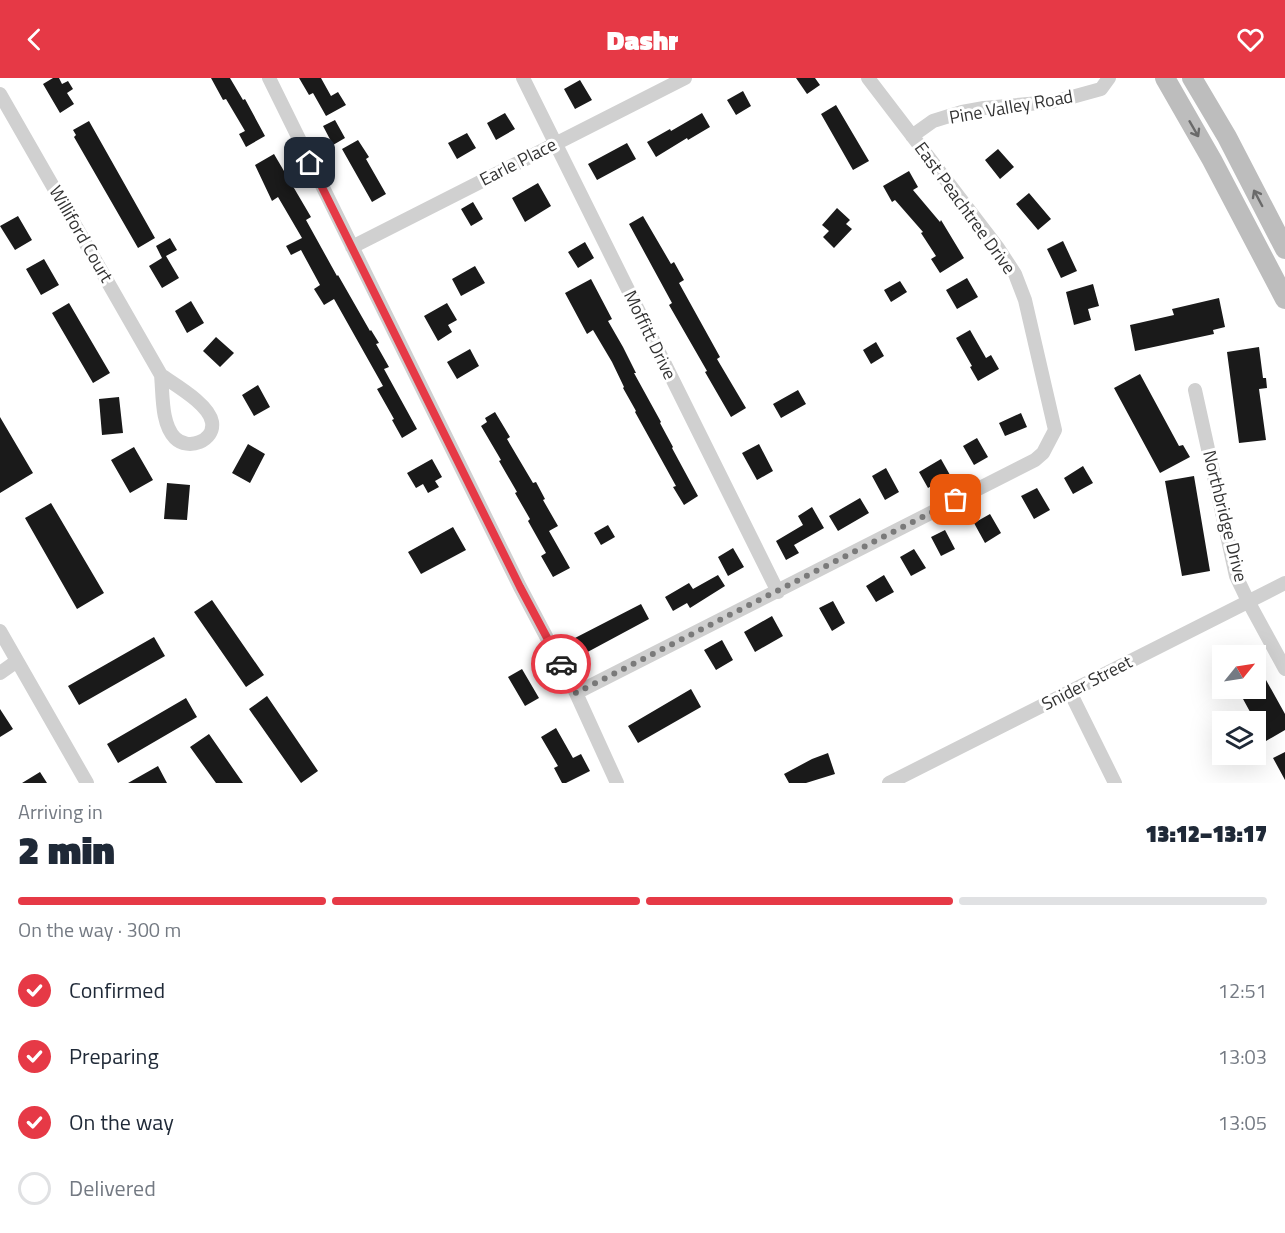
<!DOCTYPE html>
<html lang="en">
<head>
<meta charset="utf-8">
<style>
	body { margin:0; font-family:"Titillium Web",sans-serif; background:#f6f6f7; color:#1f2937; height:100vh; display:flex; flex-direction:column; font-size:22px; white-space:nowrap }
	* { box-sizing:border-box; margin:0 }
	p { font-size:20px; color:#747a83 }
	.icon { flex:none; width:33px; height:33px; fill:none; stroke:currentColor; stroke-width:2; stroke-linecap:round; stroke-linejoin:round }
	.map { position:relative; height:705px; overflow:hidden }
	.panel { display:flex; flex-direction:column; background:#fff; flex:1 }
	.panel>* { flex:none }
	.needle { width:39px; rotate:60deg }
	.buttons { position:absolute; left:1212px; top:567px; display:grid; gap:12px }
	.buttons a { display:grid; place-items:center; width:54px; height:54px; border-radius:0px; background:#fff; box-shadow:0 6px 24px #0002; font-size:30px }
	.pin { position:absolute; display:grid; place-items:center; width:51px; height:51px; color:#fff; margin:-26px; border-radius:12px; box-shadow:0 3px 9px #0006 }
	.courier { position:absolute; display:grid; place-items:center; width:60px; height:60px; margin:-30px; border:4px solid #e63946; border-radius:50%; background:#fff; color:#222; box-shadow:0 2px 8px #0007 }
	.overview em { font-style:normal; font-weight:800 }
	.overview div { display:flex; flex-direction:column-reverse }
	.overview { display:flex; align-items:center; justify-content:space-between; height:102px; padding:0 18px }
	h1 { font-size:39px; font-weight:800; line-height:45px }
	.bar { display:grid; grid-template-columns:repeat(4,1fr); gap:9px 6px; align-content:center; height:72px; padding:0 18px }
	.bar i { height:8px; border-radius:4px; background:#e0e1e3 }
	.bar .on { background:#e63946 }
	.bar p { grid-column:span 4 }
	ol { padding:0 18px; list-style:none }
	li { display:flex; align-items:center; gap:18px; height:66px }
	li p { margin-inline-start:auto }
	li .icon { padding:6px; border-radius:50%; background:#e63946; color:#fff; stroke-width:4 }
	li:last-child { color:#747a83 }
	li i { width:33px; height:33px; border:3px solid #e0e1e3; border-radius:50% }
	header { display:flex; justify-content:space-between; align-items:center; height:78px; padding:0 18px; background:#e63946; color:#fff; font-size:27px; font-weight:800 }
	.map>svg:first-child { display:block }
</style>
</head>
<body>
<header><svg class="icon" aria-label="back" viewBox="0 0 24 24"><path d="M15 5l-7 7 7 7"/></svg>Dashr<svg class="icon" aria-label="heart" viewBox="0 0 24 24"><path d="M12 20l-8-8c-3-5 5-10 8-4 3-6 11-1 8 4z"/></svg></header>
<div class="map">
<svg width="1285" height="705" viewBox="0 0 1285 705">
	<rect width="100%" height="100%" fill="#fff"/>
	<!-- building -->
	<path fill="#1a1a1a" d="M 53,0 L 59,0 L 62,6 L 68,3 L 73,11 L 67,15 L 74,26 L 60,35 L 43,6 Z
		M 211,0 L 230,0 L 243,22 L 245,21 L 265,58 L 246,69 L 239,56 L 245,53 L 226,21 L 223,22 Z
		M 299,0 L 321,0 L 331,18 L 338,14 L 346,27 L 326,38 L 313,15 L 309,17 Z
		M 796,0 L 815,0 L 820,7 L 807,16 Z
		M 580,2 L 592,22 L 575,31 L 564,11 Z
		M 743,13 L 751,28 L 736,37 L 727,22 Z
		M 836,27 L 869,83 L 853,92 L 821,36 Z
		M 505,35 L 515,51 L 496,62 L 487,45 Z
		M 702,35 L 710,49 L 688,62 L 687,60 L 656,79 L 647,64 L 670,51 L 671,53 Z
		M 335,42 L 345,60 L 333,67 L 323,48 Z
		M 89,43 L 155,160 L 138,170 L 74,59 L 76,57 L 73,52 Z
		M 467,55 L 476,70 L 457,81 L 448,65 Z
		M 358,62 L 369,79 L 366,81 L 386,116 L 372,124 L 342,71 Z
		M 627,65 L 636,81 L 597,102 L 588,86 Z
		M 998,71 L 1014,89 L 1000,101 L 985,82 Z
		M 274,76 L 311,139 L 306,142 L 337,198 L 338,197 L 370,253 L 371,252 L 379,265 L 376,266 L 389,289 L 384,291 L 417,351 L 402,360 L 392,342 L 394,341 L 377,311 L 383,308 L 334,221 L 324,227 L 314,211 L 320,207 L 301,172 L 291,177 L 286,168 L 302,160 L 278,119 L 272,123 L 255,87 Z
		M 909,93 L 918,109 L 913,112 L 940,144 L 941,142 L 964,180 L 940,195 L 931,181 L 936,178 L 921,155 L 923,154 L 895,122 L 892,124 L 883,108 Z
		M 538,105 L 551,128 L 525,144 L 512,120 Z
		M 1029,115 L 1051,141 L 1038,152 L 1016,126 Z
		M 473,124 L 483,141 L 471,148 L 461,131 Z
		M 837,130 L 850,142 L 846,146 L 852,151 L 834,170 L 823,159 L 829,153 L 822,147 Z
		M 18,138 L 32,162 L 15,172 L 0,148 Z
		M 643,138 L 671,186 L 674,184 L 684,202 L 679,205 L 720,279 L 717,281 L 746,330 L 731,339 L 705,294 L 707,293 L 669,227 L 672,225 L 629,146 Z
		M 170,160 L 177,172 L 166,178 L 179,200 L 162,210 L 149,188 L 162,180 L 156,168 Z
		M 1063,163 L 1077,193 L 1061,200 L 1047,171 Z
		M 585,164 L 594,180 L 578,190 L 568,174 Z
		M 44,181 L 59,207 L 41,217 L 26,191 Z
		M 475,188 L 485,205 L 461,218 L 452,201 Z
		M 967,200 L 978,219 L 957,231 L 946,212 Z
		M 591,201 L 612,241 L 608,243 L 623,269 L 636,295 L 634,295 L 661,344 L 660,345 L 673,369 L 672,370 L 698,418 L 684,427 L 673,409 L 676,408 L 635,334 L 636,333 L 623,310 L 624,309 L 612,284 L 593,252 L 587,256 L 565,215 Z
		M 900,203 L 907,214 L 891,224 L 884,212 Z
		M 1093,206 L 1099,228 L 1088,231 L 1091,242 L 1074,247 L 1066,214 Z
		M 1219,220 L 1225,249 L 1213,252 L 1214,256 L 1135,273 L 1130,247 L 1174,237 L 1172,231 Z
		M 191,223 L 204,245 L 187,255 L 175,233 Z
		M 69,225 L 110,295 L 93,305 L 52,235 Z
		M 447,225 L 457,242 L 448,247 L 452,254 L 438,263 L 424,238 Z
		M 970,252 L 986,280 L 991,277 L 999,291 L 978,303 L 970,289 L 972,288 L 956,260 Z
		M 216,259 L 234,275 L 220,289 L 203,273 Z
		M 876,264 L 884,278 L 871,286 L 863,272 Z
		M 1259,269 L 1263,300 L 1266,300 L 1267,310 L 1259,311 L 1266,362 L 1239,365 L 1227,274 Z
		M 470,271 L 479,288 L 457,301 L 447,284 Z
		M 1140,296 L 1179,368 L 1183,367 L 1190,379 L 1160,395 L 1114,310 Z
		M 258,307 L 270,329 L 254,338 L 242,317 Z
		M 798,312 L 806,326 L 781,340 L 773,326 Z
		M 119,319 L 123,355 L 102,357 L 99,321 Z
		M 495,334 L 510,359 L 507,361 L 533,405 L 536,404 L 545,421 L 543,422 L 558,448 L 549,453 L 570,490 L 553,499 L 541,478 L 546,475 L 528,443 L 530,441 L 515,415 L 517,414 L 499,383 L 501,382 L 481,348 L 487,344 L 485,340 Z
		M 1021,335 L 1027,349 L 1005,358 L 999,345 Z
		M 0,339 L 33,395 L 0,415 Z
		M 977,360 L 988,379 L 974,387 L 963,368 Z
		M 248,366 L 265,376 L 250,405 L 232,395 Z
		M 759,366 L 773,393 L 757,402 L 742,375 Z
		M 134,369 L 153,402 L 130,415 L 111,382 Z
		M 432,381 L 442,399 L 435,403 L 439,409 L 428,415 L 423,406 L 416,410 L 407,395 Z
		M 941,381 L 950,397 L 928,410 L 919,394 Z
		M 1083,388 L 1093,405 L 1073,416 L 1064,400 Z
		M 886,390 L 899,414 L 885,422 L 872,398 Z
		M 1194,398 L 1210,493 L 1182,498 L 1165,403 Z
		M 167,405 L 190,407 L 187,442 L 164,441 Z
		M 1037,410 L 1050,432 L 1034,441 L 1021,418 Z
		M 860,420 L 869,435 L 838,453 L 829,438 Z
		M 51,425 L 104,515 L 77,531 L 25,440 Z
		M 812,429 L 824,450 L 794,467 L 799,475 L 786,482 L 776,463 L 803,447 L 798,438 Z
		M 990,436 L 1001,455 L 985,465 L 974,445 Z
		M 608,447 L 615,459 L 601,467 L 594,455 Z
		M 453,449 L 466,472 L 421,496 L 408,474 Z
		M 945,452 L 955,471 L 941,478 L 931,459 Z
		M 733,470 L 744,489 L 728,498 L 718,479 Z
		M 914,471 L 926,490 L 911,498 L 900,479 Z
		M 718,497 L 725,508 L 690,530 L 687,525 L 673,533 L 665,519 L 689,505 L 693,511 Z
		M 884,497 L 894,514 L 876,524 L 866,508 Z
		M 212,522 L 264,597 L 246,609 L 194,534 Z
		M 833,523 L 845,545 L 832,553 L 819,530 Z
		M 641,526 L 649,541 L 582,577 L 573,561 Z
		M 772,538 L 783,558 L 755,574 L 744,554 Z
		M 154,559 L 165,578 L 79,627 L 68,608 Z
		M 722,562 L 733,582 L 716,592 L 704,572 Z
		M 1256,584 L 1285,636 L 1285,652 L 1266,663 L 1237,610 L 1256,610 Z
		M 522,591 L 539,620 L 525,628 L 508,599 Z
		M 691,611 L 701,629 L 638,665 L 628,648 Z
		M 267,618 L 318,693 L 301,705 L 249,631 Z
		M 186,620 L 197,639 L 118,685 L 107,666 Z
		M 0,631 L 13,651 L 0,659 Z
		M 556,650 L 573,680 L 581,676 L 590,693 L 566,705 L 562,705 L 554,690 L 558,688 L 541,659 Z
		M 209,656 L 243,705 L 216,705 L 190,669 Z
		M 1285,674 L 1285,702 L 1273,680 Z
		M 828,675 L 835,696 L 806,705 L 789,705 L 784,696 L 812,681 Z
		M 158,688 L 167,705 L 128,705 Z
		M 40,694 L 47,705 L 22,705 Z"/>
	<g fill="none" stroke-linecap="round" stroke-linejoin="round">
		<!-- minor -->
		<path stroke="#d0d0d0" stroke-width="14" d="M 269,0 L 520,509 L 576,615 L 617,705
			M 523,0 L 778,514
			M 0,16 L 161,297 C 175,307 209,326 212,344 C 215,363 188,373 175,360 C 161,346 163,316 161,297
			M 912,58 L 933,43 L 962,34 L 984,30 L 1051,24 L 1072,19 L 1101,11 L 1109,0
			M 352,169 L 685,0
			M 1195,312 L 1236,498 L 1248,523 L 1285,591
			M 0,553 L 87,705
			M 0,595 L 17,583
			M 1070,614 L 1115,705
			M 576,615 L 1035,382 L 1043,375 L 1055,352 L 1025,222 L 1015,196 L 998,170 L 868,0
			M 889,705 L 1285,505"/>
		<!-- secondary -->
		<path stroke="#bdbdbd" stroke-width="20" d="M 1165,0 L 1212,82 L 1285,221
			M 1192,0 L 1227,59 L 1285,171"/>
	</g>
	<!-- one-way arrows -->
	<defs><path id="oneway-shaft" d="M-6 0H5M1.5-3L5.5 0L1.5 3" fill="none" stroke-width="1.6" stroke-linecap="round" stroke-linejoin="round" transform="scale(1.5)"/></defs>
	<g stroke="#6a6a6a">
		<use href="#oneway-shaft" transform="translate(1194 51) rotate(60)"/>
		<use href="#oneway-shaft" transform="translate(1258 120) rotate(-118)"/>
	</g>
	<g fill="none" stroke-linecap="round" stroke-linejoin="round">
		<!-- done -->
		<path stroke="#7a7a7a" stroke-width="6" stroke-dasharray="0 10.8" d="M 561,586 L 576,615 L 956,422"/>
		<!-- route -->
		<path stroke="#e63946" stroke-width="8" d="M 310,85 L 520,509 L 561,586"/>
	</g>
	<g text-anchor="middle" stroke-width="6" stroke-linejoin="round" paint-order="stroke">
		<!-- street labels -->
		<g font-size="18" fill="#333" stroke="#fff">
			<text transform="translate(1011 29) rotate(-10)" y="6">Pine Valley Road</text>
			<text transform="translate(518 84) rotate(-27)" y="6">Earle Place</text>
			<text transform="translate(965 130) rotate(54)" y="6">East Peachtree Drive</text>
			<text transform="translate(81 156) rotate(60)" y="6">Williford Court</text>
			<text transform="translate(650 257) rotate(64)" y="6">Moffitt Drive</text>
			<text transform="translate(1225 438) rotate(76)" y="6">Northbridge Drive</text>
			<text transform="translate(1087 605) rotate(-27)" y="6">Snider Street</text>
		</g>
	</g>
</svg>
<div class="buttons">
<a><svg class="needle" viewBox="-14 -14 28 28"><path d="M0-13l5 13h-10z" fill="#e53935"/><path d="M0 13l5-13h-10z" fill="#747a83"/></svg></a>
<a><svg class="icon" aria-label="layers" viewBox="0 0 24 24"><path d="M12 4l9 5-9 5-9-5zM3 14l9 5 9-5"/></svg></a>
</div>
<div class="pin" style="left:956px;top:422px;background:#ea580c"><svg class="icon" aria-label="bag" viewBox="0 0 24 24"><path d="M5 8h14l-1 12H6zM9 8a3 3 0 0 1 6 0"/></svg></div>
<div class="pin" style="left:310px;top:85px;background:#1f2937"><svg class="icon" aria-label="home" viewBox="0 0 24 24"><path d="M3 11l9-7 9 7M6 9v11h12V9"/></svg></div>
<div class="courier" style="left:561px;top:586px"><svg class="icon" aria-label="car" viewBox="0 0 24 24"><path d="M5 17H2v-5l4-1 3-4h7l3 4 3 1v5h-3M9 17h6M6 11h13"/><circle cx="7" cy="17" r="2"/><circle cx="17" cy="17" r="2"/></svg></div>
</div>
<section class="panel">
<div class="overview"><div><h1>2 min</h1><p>Arriving in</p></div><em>13:12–13:17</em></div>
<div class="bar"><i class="on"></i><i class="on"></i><i class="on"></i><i></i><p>On the way · 300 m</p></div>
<ol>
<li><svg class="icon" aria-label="check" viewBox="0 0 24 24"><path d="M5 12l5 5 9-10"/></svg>Confirmed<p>12:51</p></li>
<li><svg class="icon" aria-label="check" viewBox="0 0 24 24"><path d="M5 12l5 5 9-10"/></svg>Preparing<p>13:03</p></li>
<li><svg class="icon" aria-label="check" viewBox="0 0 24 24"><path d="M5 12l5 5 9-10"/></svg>On the way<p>13:05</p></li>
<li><i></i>Delivered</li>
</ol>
</section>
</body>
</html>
